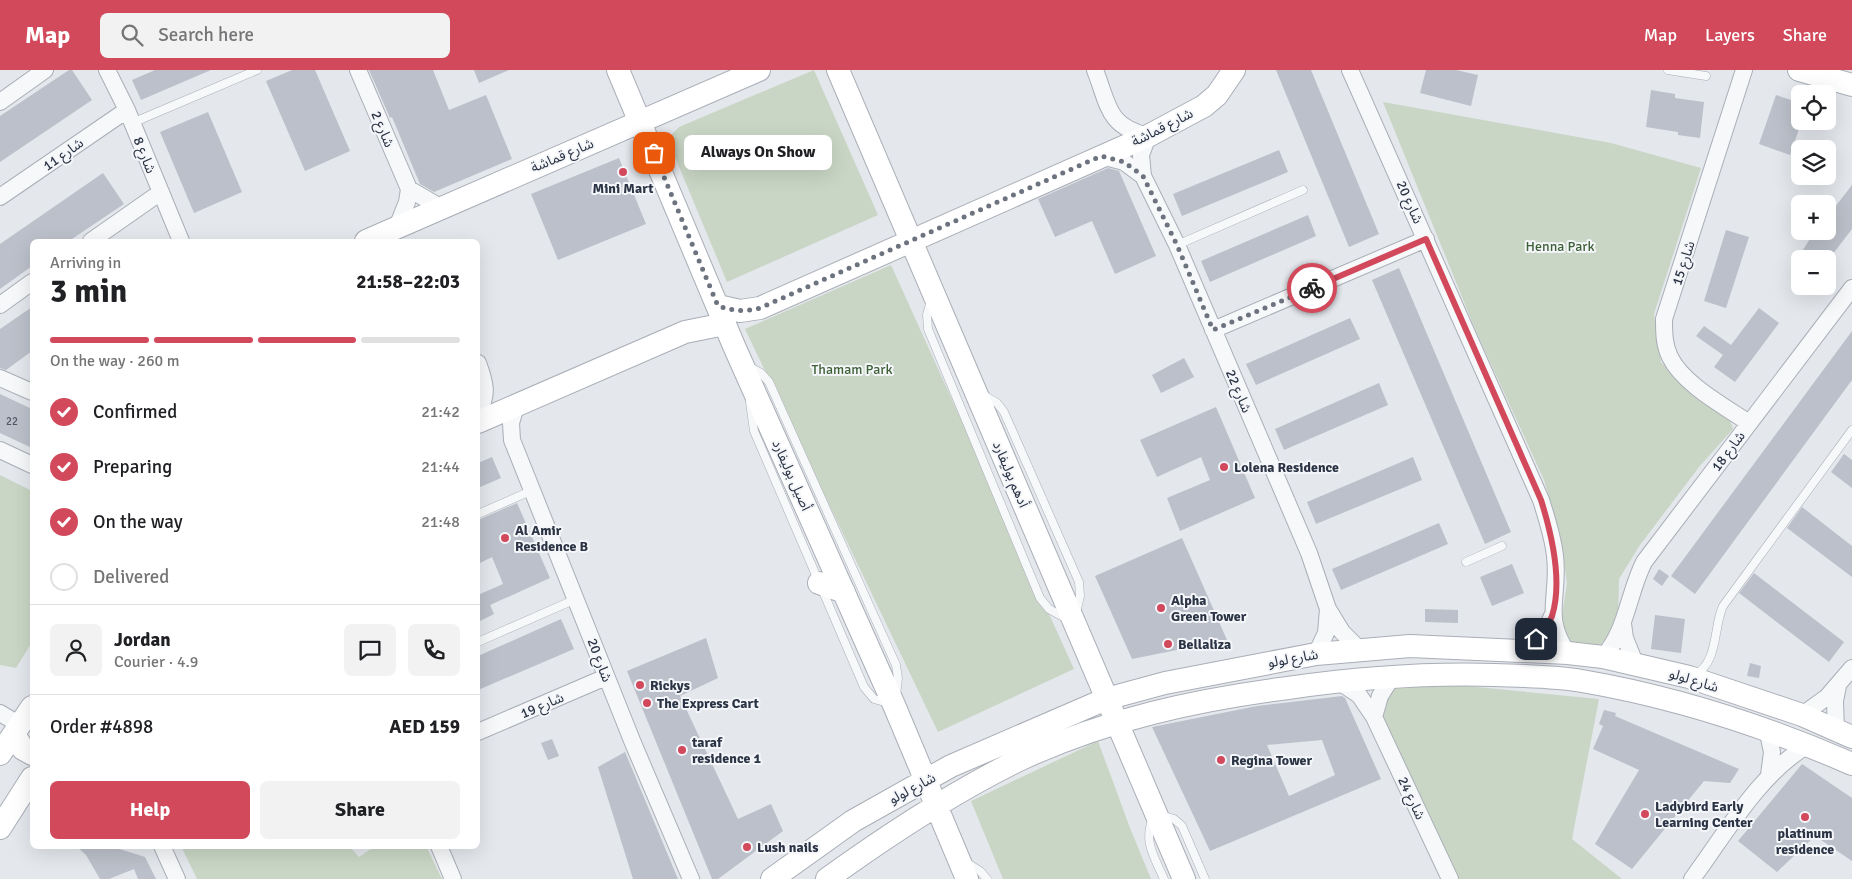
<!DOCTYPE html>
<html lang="en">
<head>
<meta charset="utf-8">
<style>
	body { margin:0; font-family:Signika,"Noto Sans Arabic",sans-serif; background:#f2f2f2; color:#202124; height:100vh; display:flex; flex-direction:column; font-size:19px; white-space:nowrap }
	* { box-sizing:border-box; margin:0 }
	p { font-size:16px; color:#757577 }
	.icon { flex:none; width:28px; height:28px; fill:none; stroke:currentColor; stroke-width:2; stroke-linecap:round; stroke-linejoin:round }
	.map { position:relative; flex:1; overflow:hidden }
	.details { position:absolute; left:30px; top:169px; width:450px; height:610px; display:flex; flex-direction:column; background:#fff; border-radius:8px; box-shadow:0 5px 20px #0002 }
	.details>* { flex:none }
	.controls { position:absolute; left:1791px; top:15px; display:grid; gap:10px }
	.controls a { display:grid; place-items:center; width:45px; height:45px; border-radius:8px; background:#fff; box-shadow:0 5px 20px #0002; font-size:25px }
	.pin { position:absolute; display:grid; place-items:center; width:42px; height:42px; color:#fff; margin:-21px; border-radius:10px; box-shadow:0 2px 8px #0006 }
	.courier { position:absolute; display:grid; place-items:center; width:50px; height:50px; margin:-25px; border:4px solid #d1495b; border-radius:50%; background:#fff; color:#222; box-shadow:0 1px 6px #0007 }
	.bubble { position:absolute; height:35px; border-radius:8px; background:#fff; box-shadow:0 5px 20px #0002; font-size:16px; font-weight:700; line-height:35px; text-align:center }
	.headline em { font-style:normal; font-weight:700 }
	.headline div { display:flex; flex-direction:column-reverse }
	.headline { display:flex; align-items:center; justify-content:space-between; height:85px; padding:0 20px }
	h1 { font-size:32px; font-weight:700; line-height:38px }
	.bar { display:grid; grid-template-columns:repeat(4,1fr); gap:8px 5px; align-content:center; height:60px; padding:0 20px }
	.bar i { height:6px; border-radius:4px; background:#e0e0e0 }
	.bar .current { background:#d1495b }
	.bar p { grid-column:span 4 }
	.line { display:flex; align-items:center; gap:12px; padding:0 20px; border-top:1px solid #e0e0e0 }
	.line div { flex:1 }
	.round { display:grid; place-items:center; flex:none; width:52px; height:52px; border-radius:8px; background:#f2f2f2 }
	ol { padding:0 20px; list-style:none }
	li { display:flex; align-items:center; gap:15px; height:55px }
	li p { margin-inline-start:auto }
	li .icon { padding:5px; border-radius:50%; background:#d1495b; color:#fff; stroke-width:4 }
	li:last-child { color:#757577 }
	li i { width:28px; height:28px; border:2px solid #e0e0e0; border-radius:50% }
	.button { display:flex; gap:10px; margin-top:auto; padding:10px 20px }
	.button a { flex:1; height:58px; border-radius:8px; background:#d1495b; color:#fff; font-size:20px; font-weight:700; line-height:58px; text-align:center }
	.button a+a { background:#f2f2f2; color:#202124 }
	header { display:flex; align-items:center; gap:30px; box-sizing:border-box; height:70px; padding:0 25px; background:#d1495b; color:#fff }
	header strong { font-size:24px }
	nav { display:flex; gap:28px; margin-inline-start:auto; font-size:18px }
	.search { width:350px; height:45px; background:#f2f2f2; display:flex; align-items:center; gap:12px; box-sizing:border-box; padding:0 18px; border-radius:8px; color:#757577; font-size:19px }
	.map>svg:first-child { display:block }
</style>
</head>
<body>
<header>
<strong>Map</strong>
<div class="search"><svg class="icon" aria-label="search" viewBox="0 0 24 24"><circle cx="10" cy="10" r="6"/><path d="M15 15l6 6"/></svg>Search here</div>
<nav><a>Map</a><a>Layers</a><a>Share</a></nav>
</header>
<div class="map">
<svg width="1852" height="809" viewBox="0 0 1852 809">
	<rect width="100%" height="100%" fill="#e4e7ec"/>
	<!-- green -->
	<path fill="#c9d6c5" d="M 814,0 L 878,145 L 727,212 L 670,75 L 671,65 L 679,57 Z
		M 1383,32 L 1611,73 L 1701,98 L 1654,244 L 1661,292 L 1687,317 L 1728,344 L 1733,359 L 1699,397 L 1640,475 L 1619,509 L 1618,553 L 1599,577 L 1573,576 L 1560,558 L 1567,513 L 1560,464 L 1544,410 L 1475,259 Z
		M 891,195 L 1074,599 L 938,662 L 745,259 Z
		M 0,405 L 32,421 L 32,572 L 16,598 L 0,595 Z
		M 1405,610 L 1599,629 L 1572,769 L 1622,809 L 1450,809 L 1374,647 L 1393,619 Z
		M 1098,671 L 1130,758 L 1151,809 L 1003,809 L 971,731 Z
		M 181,776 L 349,776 L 359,787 L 375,776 L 426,776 L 442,809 L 197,809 Z"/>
	<!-- building -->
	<path fill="#bbc0ca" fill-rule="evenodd" d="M 69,0 L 72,0 L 92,30 L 0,92 L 0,46 Z
		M 155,0 L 211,0 L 141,30 L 132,10 Z
		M 292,0 L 315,0 L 350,81 L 305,101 L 266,11 Z
		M 369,0 L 433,0 L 449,40 L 486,25 L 512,89 L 434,122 L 420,114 L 392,47 L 390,48 Z
		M 474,0 L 509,0 L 479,13 Z
		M 1276,0 L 1311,0 L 1379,164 L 1349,177 Z
		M 1426,0 L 1456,0 L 1478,5 L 1471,36 L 1420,23 Z
		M 1651,20 L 1675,24 L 1675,28 L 1704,32 L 1700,68 L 1678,65 L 1678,62 L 1646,57 Z
		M 1776,25 L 1800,33 L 1800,56 L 1790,85 L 1759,74 Z
		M 208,42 L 242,122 L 194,143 L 160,62 Z
		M 1279,80 L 1288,102 L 1182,146 L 1173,124 Z
		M 619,88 L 646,154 L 558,190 L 531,124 Z
		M 1108,98 L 1119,101 L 1156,186 L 1115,204 L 1092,151 L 1055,167 L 1038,129 Z
		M 103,103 L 124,134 L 69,171 L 32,171 L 32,196 L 0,219 L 0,174 Z
		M 1852,115 L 1852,159 L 1829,189 L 1797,189 L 1815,161 L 1828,161 L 1828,146 Z
		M 1308,145 L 1316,166 L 1210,212 L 1201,191 Z
		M 1726,160 L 1749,167 L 1726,238 L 1704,231 Z
		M 1399,198 L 1511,462 L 1485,474 L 1372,210 Z
		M 32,237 L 32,281 L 6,300 L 0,298 L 0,259 Z
		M 1759,238 L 1779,253 L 1735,312 L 1714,297 L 1723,285 L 1696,266 L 1704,256 L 1731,275 Z
		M 1350,248 L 1360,269 L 1256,315 L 1246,294 Z
		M 1852,261 L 1852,310 L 1695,524 L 1671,506 Z
		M 1184,288 L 1194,307 L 1161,323 L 1152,305 Z
		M 1379,313 L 1388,335 L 1284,380 L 1275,359 Z
		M 0,324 L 32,339 L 32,378 L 0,363 Z
		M 1216,337 L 1255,428 L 1180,461 L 1167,428 L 1210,410 L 1201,387 L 1157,407 L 1140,370 Z
		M 1844,384 L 1852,390 L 1852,418 L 1831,402 Z
		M 492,387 L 501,408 L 478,418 L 478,393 Z
		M 1413,387 L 1422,410 L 1316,454 L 1307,432 Z
		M 517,433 L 550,508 L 490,535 L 494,544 L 478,552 L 478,525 L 503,514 L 492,487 L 478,494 L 478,450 Z
		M 1802,437 L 1852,476 L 1852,507 L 1787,458 Z
		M 1439,453 L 1448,474 L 1341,520 L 1332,499 Z
		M 1182,468 L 1227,570 L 1132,589 L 1095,506 Z
		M 1512,494 L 1524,523 L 1492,536 L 1480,507 Z
		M 1659,499 L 1669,506 L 1662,516 L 1653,509 Z
		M 1754,503 L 1844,572 L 1829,592 L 1739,523 Z
		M 1425,539 L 1458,540 L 1458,553 L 1425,552 Z
		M 1655,545 L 1685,549 L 1681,583 L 1651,579 Z
		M 561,549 L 574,579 L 478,620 L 478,586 Z
		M 706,568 L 718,608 L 680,626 L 738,749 L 771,734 L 783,761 L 718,809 L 712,809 L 627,601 Z
		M 1750,593 L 1761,596 L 1759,608 L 1747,606 Z
		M 1342,626 L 1345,628 L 1381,709 L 1210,781 L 1152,657 L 1257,636 ZM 1322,670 L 1335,705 L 1289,726 L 1267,675 Z
		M 1604,640 L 1616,643 L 1615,646 L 1739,699 L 1730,713 L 1704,711 L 1632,799 L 1595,774 L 1639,700 L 1593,679 L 1603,656 L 1599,654 Z
		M 552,669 L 559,686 L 548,690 L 541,673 Z
		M 625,682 L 678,809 L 633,809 L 598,697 Z
		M 1802,694 L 1852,728 L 1852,791 L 1815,766 L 1777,802 L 1738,771 Z
		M 76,776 L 110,776 L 145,787 L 156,809 L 138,809 L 134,799 L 109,809 L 100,809 L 86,785 Z"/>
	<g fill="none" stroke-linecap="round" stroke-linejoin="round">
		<!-- lane casing -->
		<g stroke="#a9aeb7" stroke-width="9">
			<path id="lane" d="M 1668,0 L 1706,6
				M 132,53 L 257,0
				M 1177,175 L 1303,120
				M 931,230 L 927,245 L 928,259 L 1040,528 L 1049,539 L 1067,549
				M 750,297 L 761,303 L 769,312 L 896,595 L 898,608 L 896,625
				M 982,324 L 997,333 L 1004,342 L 1079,512 L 1080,526 L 1076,543
				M 750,332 L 754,361 L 864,617 L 874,629 L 888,633
				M 478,444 L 533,420
				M 1466,492 L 1502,476
				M 478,572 L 576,529
				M 1694,605 C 1719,593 1713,557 1723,536 L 1852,360
				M 966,792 L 980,801 L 987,809
				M 1164,809 C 1153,784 1142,770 1155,743 L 1174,749 L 1182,756 L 1205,809"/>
		</g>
		<!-- street casing -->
		<g stroke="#a9aeb7" stroke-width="18">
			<path id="street" d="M 107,0 L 127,40 L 181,171
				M 358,0 L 409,119 L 407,132 L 397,157
				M 1095,0 C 1109,36 1107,56 1148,66 L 1141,85 L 1143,106 L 1177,175 L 1309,483 L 1328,539 L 1342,562 L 1359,579
				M 1350,0 L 1541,430 C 1547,449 1553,467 1555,486 C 1560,525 1542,548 1568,583
				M 1744,0 L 1664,249 C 1664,262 1664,275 1670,287 C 1683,314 1724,336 1749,353
				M 0,32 L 45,0
				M 1101,86 L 1124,92 L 1143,106
				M 409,119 L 440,137
				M 0,127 L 127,40
				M 91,171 L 161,122
				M 0,235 L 32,212
				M 1213,260 L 1426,169
				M 478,293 C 485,312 489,325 478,342
				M 0,308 L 32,322
				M 516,336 L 511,353 L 512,370 L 633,673 L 691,809
				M 0,380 L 32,395
				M 1623,554 L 1625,568 L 1635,593
				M 1525,582 L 1546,559 L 1552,546
				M 1316,584 L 1326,563 L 1328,539
				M 1603,587 C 1627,560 1628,524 1644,492 L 1852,218
				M 1338,611 L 1359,625 L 1374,647 L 1450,809
				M 0,643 L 20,655
				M 1802,645 L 1827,627 L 1852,598
				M 1374,647 L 1380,626 L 1392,607
				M 1767,659 L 1772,682 L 1769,705
				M 1836,661 L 1835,631 L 1838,616
				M 478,662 L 606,607
				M 162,776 L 177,809
				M 439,776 L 453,809
				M 1692,809 C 1726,763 1759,704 1808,675"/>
		</g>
		<!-- secondary casing -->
		<g stroke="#a9aeb7" stroke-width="24">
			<path id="secondary" d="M 618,0 L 734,276 L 894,635 L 967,809
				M 838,0 L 1184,809
				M 1799,0 L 1852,15
				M 366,171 L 759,0
				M 718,236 L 740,241 L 760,238 L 1148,66 L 1204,36 L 1217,25 L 1234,0
				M 478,352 L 685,262 L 725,254
				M 819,513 L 844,522
				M 14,664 L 23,679 L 32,684
				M 0,684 L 32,637
				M 0,758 L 32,708
				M 772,809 L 853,751 L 951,696 L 1106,629 L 1165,613 L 1316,584 L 1410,576 L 1568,583 L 1603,587 L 1689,607 L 1802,645 L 1852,667
				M 827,809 C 888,765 953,722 1021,689 C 1107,649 1196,630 1288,618 C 1357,608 1426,603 1495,605 C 1523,606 1554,606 1582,611 C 1675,627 1765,656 1852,694"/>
		</g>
		<!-- lane -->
		<use href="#lane" stroke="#f7f8fa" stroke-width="8"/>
		<!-- street -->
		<use href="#street" stroke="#f7f8fa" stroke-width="16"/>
		<!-- secondary -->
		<use href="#secondary" stroke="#fff" stroke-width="22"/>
	</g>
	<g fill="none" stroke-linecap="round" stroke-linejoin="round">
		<!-- done -->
		<path stroke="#6c737f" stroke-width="5" stroke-dasharray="0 9" d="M 654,83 L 718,236 C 733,241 745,242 760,238 L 1101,86 L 1124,92 L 1143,106 L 1177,175 L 1213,260 L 1312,218"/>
		<!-- route -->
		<path stroke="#d1495b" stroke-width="6" d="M 1312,218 L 1426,169 L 1541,430 C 1552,465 1563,511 1552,546 C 1549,555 1542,562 1536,569"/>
	</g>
	<!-- markers -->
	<g fill="#d1495b" stroke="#f4f6f9" stroke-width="2">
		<circle cx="623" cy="102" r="5"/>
		<circle cx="1224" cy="397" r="5"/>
		<circle cx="505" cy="468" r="5"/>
		<circle cx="1161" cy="538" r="5"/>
		<circle cx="1168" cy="574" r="5"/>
		<circle cx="640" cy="615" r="5"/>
		<circle cx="647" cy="633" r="5"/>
		<circle cx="682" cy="680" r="5"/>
		<circle cx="1221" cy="690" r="5"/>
		<circle cx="1645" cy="744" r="5"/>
		<circle cx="1805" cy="747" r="5"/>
		<circle cx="747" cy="777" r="5"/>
	</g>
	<g text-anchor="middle" stroke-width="4" stroke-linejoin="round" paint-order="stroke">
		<!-- number labels -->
		<g font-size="11" fill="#4f5766">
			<text x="12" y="355">22</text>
		</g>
		<!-- street labels -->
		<g font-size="14" fill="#2b3445" stroke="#f4f6f9">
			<text transform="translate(1162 57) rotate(-27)" y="5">شارع قماشة</text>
			<text transform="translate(383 59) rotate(67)" y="5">شارع 2</text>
			<text transform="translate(63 84) rotate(-35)" y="5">شارع 11</text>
			<text transform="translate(145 85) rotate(68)" y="5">شارع 8</text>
			<text transform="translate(562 85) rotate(-23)" y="5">شارع قماشة</text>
			<text transform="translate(1410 132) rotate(66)" y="5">شارع 20</text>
			<text transform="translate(1683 193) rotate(-72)" y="5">شارع 15</text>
			<text transform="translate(1239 321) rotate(67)" y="5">شارع 22</text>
			<text transform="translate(1728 381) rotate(-53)" y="5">شارع 18</text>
			<text transform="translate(1011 404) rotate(67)" y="5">أدهم بوليفارد</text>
			<text transform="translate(792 405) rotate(66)" y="5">أصيل بوليفارد</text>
			<text transform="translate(1293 588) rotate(-10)" y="5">شارع لولو</text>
			<text transform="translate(600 590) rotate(69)" y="5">شارع 20</text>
			<text transform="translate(1694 610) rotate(17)" y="5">شارع لولو</text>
			<text transform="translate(542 635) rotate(-23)" y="5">شارع 19</text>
			<text transform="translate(912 718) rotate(-28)" y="5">شارع لولو</text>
			<text transform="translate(1412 728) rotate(65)" y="5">شارع 24</text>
		</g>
		<!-- poi labels -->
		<g font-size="14" font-weight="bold" fill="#2b3445" stroke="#f4f6f9" text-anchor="start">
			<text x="623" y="123" text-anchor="middle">Mini Mart</text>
			<text x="1234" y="402">Lolena Residence</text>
			<text x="515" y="465">Al Amir<tspan x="515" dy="16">Residence B</tspan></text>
			<text x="1171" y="535">Alpha<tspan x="1171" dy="16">Green Tower</tspan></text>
			<text x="1178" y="579">Bellaliza</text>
			<text x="650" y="620">Rickys</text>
			<text x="657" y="638">The Express Cart</text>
			<text x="692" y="677">taraf<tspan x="692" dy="16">residence 1</tspan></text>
			<text x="1231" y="695">Regina Tower</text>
			<text x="1655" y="741">Ladybird Early<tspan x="1655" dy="16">Learning Center</tspan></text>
			<text x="1805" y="768" text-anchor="middle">platinum<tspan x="1805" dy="16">residence</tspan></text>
			<text x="757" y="782">Lush nails</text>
		</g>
		<!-- park labels -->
		<g font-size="14" fill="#3f6138" stroke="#f4f6f9">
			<text x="1560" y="181">Henna Park</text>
			<text x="852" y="304">Thamam Park</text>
		</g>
	</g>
</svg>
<div class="controls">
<a><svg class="icon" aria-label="locate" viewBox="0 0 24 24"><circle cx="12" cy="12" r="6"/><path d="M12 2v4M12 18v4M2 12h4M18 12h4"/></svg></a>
<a><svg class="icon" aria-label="layers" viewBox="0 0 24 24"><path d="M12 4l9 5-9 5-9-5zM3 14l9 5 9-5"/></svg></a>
<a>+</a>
<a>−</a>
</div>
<div class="pin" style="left:654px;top:83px;background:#ea580c"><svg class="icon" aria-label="bag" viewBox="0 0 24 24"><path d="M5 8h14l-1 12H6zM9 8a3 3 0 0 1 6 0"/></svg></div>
<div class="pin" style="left:1536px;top:569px;background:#1f2937"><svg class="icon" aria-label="home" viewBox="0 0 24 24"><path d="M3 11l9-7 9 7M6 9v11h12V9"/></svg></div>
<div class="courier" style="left:1312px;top:218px"><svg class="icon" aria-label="bike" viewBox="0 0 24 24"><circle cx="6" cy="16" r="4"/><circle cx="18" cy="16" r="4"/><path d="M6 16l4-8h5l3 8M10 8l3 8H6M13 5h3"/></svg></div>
<div class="bubble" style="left:684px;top:65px;width:148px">Always On Show</div>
<section class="details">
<div class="headline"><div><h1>3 min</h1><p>Arriving in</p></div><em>21:58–22:03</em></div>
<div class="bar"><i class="current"></i><i class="current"></i><i class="current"></i><i></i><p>On the way · 260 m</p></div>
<ol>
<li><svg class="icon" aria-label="check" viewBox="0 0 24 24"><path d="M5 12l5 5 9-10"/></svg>Confirmed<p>21:42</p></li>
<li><svg class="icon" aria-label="check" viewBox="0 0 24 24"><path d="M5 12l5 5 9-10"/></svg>Preparing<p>21:44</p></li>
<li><svg class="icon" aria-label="check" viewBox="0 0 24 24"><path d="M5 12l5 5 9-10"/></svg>On the way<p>21:48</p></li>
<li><i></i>Delivered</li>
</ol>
<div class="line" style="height:90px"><a class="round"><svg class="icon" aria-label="person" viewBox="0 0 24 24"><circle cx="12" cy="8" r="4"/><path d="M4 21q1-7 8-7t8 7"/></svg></a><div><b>Jordan</b><p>Courier · 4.9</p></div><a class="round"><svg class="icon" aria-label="chat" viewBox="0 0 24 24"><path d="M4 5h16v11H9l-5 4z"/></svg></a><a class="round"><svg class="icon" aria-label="phone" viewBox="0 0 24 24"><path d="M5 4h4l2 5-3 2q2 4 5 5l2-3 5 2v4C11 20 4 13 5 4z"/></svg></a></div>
<div class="line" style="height:65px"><div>Order #4898</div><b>AED 159</b></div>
<div class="button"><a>Help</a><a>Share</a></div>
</section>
</div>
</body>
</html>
